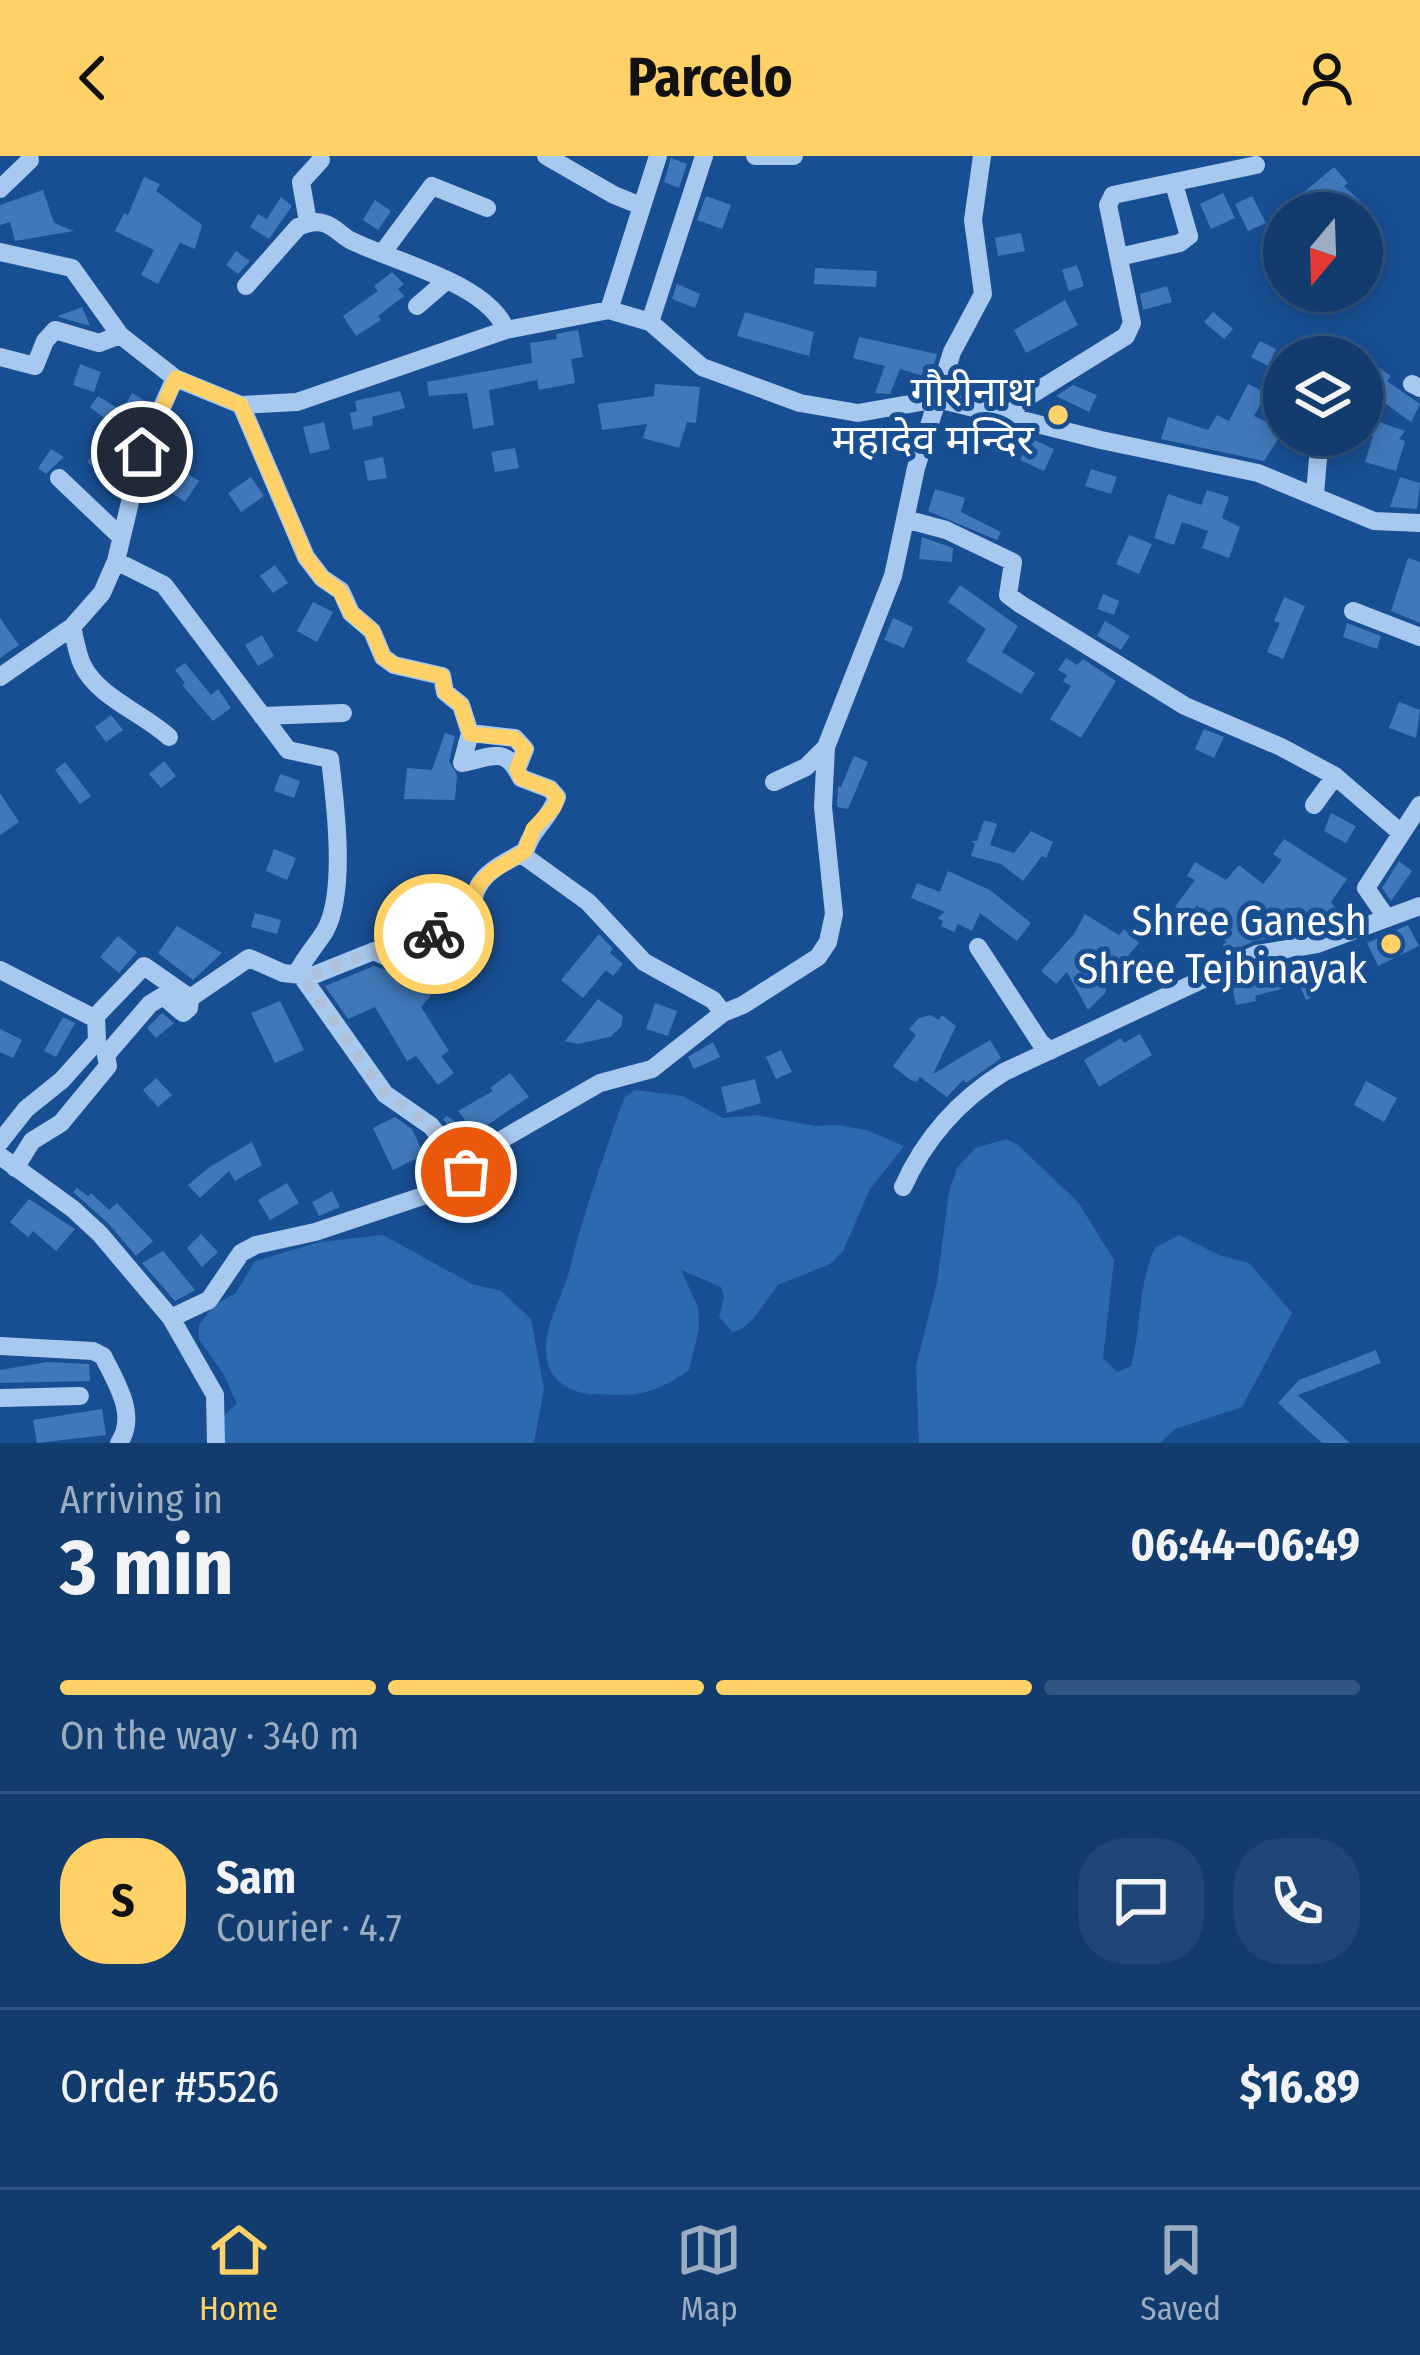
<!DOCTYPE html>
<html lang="en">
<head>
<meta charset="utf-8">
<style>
	body { margin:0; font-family:"Fira Sans Condensed","Noto Sans Devanagari",sans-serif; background:#1f4676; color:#f1f3f6; height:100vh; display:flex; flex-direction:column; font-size:45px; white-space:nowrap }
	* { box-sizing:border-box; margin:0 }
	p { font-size:39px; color:#9cadc2 }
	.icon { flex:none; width:66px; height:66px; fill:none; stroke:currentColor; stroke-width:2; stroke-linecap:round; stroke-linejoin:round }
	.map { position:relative; height:1287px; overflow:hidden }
	.panel { display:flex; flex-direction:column; background:#123b6e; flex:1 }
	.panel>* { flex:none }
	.needle { width:78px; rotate:199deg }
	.fabs { position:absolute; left:1263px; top:36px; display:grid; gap:24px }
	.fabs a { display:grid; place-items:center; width:120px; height:120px; border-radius:50%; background:#123b6e; box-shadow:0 6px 18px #0003,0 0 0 3px #315581; font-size:60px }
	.pin { position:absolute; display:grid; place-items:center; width:102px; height:102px; color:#fff; margin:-51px; border:6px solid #fff; border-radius:50%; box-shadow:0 3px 12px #0007 }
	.courier { position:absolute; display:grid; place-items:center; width:120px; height:120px; margin:-60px; border:9px solid #ffd166; border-radius:50%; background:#fff; color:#222; box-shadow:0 3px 15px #0007 }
	.overview em { font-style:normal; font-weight:700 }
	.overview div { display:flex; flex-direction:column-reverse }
	.overview { display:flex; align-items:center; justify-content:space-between; height:204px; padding:0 60px }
	h1 { font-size:78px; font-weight:700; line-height:90px }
	.bar { display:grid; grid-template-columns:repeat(4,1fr); gap:18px 12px; align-content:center; height:144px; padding:0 60px }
	.bar i { height:15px; border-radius:9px; background:#315581 }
	.bar .selected { background:#ffd166 }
	.bar p { grid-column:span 4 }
	.line { display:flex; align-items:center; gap:30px; padding:0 60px; border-top:3px solid #315581 }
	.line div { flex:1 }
	.round { display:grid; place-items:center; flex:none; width:126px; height:126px; border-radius:48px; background:#1f4676 }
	header { display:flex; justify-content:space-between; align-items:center; height:156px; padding:0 60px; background:#ffd166; color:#111; font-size:54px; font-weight:700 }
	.tabs { display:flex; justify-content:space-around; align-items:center; height:168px; border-top:3px solid #315581; background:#123b6e; font-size:33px; color:#9cadc2 }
	.tabs a { display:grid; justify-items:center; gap:6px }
	.tabs .selected { color:#ffd166 }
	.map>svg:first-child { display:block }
</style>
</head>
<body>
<header><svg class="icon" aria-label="back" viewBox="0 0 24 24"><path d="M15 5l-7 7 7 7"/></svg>Parcelo<svg class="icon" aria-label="person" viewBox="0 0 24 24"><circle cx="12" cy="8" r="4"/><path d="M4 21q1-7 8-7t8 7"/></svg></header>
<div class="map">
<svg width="1420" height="1287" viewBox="0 0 1420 1287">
	<rect width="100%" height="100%" fill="#184f92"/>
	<!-- green -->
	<path fill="#2b69b0" d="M 635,934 L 683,940 L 723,962 L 756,959 L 815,970 L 837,969 L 866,974 L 904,990 L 870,1033 L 843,1095 L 830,1108 L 778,1129 L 753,1163 L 742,1173 L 732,1176 L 719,1161 L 724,1141 L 721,1131 L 681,1114 L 698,1151 L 699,1173 L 689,1214 C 651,1240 637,1240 593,1238 C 576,1238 556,1229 549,1211 C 537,1180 563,1141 570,1112 C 583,1058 602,1006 620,953 L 625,941 Z
		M 1006,983 L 1018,989 L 1078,1046 L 1114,1104 L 1103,1202 L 1117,1216 L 1131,1210 C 1142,1170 1137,1131 1155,1092 L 1179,1079 L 1219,1099 L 1249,1107 L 1292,1157 L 1242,1251 L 1175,1273 L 1160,1287 L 919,1287 L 916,1210 L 937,1127 L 949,1036 L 957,1012 L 975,992 Z
		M 383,1079 L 472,1128 L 501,1135 L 531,1163 L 544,1233 L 534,1287 L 220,1287 C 217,1270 222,1258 237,1248 L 224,1219 L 199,1183 L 199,1169 L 213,1150 L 236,1137 L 255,1105 L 320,1086 Z"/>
	<!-- building -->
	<path fill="#4178b9" d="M 671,2 L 687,8 L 679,32 L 664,26 Z
		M 1334,11 L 1348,27 L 1344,30 L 1373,57 L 1300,57 L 1291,47 Z
		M 144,21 L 160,28 L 156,35 L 202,69 L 195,93 L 180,87 L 158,128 L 141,119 L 154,94 L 115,75 L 124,57 L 128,59 Z
		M 43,34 L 54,67 L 74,75 L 15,85 L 10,66 L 0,69 L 0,49 Z
		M 1223,37 L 1235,62 L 1211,73 L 1200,48 Z
		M 706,40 L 731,49 L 722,73 L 697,64 Z
		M 1252,40 L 1266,67 L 1248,75 L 1235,48 Z
		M 281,41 L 292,50 L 269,83 L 250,71 L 258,58 L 267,63 Z
		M 375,44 L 391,55 L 378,74 L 363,64 Z
		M 1021,77 L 1025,95 L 998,100 L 995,82 Z
		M 236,95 L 250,105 L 238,118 L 226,109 Z
		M 1077,109 L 1084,130 L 1069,135 L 1062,114 Z
		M 815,112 L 877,115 L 876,131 L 814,128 Z
		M 392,116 L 404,128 L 398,133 L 404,140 L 378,160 L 381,164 L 356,180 L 343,160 L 378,135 L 374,130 Z
		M 677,128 L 700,138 L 695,152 L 672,143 Z
		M 1167,130 L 1172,146 L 1143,154 L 1140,138 Z
		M 1065,144 L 1078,169 L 1026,197 L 1014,174 Z
		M 82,151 L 90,170 L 59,161 L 58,160 Z
		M 745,156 L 814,176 L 809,200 L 737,180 Z
		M 1213,156 L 1233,173 L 1224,183 L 1204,166 Z
		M 578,174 L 583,201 L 571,203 L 575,227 L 539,234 L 537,224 L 489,234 L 494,269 L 473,273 L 467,237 L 429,240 L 427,226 L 532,207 L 530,187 L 557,183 L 556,178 Z
		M 859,181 L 937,198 L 930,222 L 900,213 L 890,238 L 875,237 L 885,210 L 853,202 Z
		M 1260,185 L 1276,193 L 1268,210 L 1251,201 Z
		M 80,208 L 101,216 L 94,236 L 73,229 Z
		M 1378,211 L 1391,220 L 1387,225 L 1420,248 L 1411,266 L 1363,231 Z
		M 655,228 L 700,231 L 696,267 L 687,266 L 679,292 L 643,282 L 647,268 L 602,274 L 598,248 L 654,240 Z
		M 1248,228 L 1266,237 L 1254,260 L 1284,274 L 1264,305 L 1161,283 L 1168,261 L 1208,274 L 1217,259 L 1229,265 Z
		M 1073,229 L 1097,239 L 1089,256 L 1056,240 Z
		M 400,235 L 405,252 L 372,261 L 373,269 L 353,274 L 350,257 L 357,255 L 355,245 Z
		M 132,237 L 149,247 L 132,284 L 90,251 L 98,240 L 122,255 Z
		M 1362,260 L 1405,275 L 1399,283 L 1405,285 L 1396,315 L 1365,306 L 1373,280 L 1362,276 Z
		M 324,266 L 330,293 L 310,298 L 303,271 Z
		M 1030,282 L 1054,293 L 1044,315 L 1020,304 Z
		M 161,286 L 160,293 L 171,300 L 168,305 L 199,325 L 185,346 L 169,335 L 165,342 L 148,331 Z
		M 97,292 L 124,313 L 115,327 L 87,306 Z
		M 515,292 L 519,312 L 495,316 L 491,296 Z
		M 51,293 L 64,301 L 46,318 L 38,312 Z
		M 383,301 L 387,322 L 368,325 L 364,305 Z
		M 1091,313 L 1117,321 L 1111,338 L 1085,330 Z
		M 251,321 L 264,340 L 241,356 L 228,337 Z
		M 1400,321 L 1420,327 L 1417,353 L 1390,351 Z
		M 935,333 L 965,342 L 961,356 L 1001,376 L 997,384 L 928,355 Z
		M 1207,334 L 1229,341 L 1222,362 L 1240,371 L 1229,402 L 1202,392 L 1208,375 L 1182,366 L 1174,389 L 1154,382 L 1168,338 L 1201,349 Z
		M 1129,379 L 1152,388 L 1139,418 L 1116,408 Z
		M 922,381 L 953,392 L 952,406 L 919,403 Z
		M 1408,402 L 1420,406 L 1420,467 L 1391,455 Z
		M 275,409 L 288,427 L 273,437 L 260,420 Z
		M 960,429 L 1018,470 L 1002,496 L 1035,517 L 1021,538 L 966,505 L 986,473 L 948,446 Z
		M 1103,438 L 1119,445 L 1114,459 L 1097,453 Z
		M 1284,441 L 1305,450 L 1283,503 L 1267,496 L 1280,467 L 1274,465 Z
		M 313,446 L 333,456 L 317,486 L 297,475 Z
		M 0,462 L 19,489 L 0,502 Z
		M 893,462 L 913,471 L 904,492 L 884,484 Z
		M 1105,465 L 1130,480 L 1121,494 L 1097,480 Z
		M 1347,467 L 1381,480 L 1377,493 L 1343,481 Z
		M 262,479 L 274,500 L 258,510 L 245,489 Z
		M 1066,502 L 1077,509 L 1083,503 L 1116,525 L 1081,582 L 1050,563 L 1071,530 L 1063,525 L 1067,519 L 1058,514 Z
		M 185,507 L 211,539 L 218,533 L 231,552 L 213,565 L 182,529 L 185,527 L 175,514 Z
		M 1399,546 L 1420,554 L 1416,582 L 1389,572 Z
		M 111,559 L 123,574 L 106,586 L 95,571 Z
		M 1204,573 L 1224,581 L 1214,602 L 1195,593 Z
		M 445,577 L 455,580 L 449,605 L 457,619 L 455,644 L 404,643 L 407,612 L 432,614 Z
		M 854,600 L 868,606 L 848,653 L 837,651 L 838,631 L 841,631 Z
		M 164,605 L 176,620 L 161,632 L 149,618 Z
		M 65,606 L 91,640 L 80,648 L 55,614 Z
		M 280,618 L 300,625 L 294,642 L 274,635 Z
		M 0,637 L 19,666 L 0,679 Z
		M 1331,657 L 1356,670 L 1346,687 L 1324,675 Z
		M 984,664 L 997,668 L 990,689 L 1014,697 L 1031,675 L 1053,686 L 1046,702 L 1042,700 L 1023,725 L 1001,708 L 971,700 L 975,688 L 971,685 L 977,685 Z
		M 1284,683 L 1347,723 L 1331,746 L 1344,764 L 1325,771 L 1322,767 L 1312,775 L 1254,785 L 1226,798 L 1223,788 L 1227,787 L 1197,749 L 1189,761 L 1175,751 L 1195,724 L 1187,720 L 1195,706 L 1226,724 L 1239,709 L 1263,728 L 1282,704 L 1273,698 Z
		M 274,693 L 296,702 L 287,724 L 266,715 Z
		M 1399,705 L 1412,715 L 1391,745 L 1382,732 Z
		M 948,715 L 990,734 L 1031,767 L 1017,785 L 980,757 L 972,775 L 958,768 L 954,776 L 941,770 L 943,765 L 937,762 L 945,756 L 911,742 L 917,727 L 940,736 Z
		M 443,736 L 454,750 L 450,754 L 405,780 L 403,775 L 397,777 L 389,759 L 428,740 L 432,746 Z
		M 255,757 L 281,764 L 277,778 L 251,771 Z
		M 1085,758 L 1119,779 L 1124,773 L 1139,787 L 1108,823 L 1105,837 L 1088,854 L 1067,816 L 1056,828 L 1041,815 L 1074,778 Z
		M 1408,769 L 1419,790 L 1378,810 L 1367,787 Z
		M 177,770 L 222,797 L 193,824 L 158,797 Z
		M 599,778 L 613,793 L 610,797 L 623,808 L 613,820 L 606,814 L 583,842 L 561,824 Z
		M 118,780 L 137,796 L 119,817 L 100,801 Z
		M 443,792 L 462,803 L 421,851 L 449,895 L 441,900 L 454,917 L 438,929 L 416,900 L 407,905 L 375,851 L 348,863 L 325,830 L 374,810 L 390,815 L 408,809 L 417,828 Z
		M 1309,806 L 1322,836 L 1306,844 L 1299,828 L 1255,840 L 1256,845 L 1236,849 L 1231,825 L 1261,811 L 1271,809 L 1278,820 Z
		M 598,843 L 623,860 L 621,871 L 610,881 L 577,888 L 565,885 Z
		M 280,845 L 304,894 L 275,907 L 251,857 Z
		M 655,847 L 677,855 L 668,880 L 646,873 Z
		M 162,857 L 174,867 L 156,882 L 147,872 Z
		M 930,859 L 939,864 L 942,859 L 956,870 L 933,918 L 990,884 L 1001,902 L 966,927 L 963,924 L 947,941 L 920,921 L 916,926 L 909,923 L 893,910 L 916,879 L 909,873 L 919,862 Z
		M 63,861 L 75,867 L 56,901 L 44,895 Z
		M 0,873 L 22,884 L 13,902 L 0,896 Z
		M 1140,878 L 1152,899 L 1099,931 L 1084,904 L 1121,882 L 1124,887 Z
		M 713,886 L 720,901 L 694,913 L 688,901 Z
		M 781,894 L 792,916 L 776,923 L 766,901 Z
		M 510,917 L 529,941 L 475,977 L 458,955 L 493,935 L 490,932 Z
		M 156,922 L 172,939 L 158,951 L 143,934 Z
		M 755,923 L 761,947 L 727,957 L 721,931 Z
		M 1366,925 L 1397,942 L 1384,966 L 1354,949 Z
		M 447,960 L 475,979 L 462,987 L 443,963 Z
		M 395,961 L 412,973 L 424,999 L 393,1014 L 373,972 Z
		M 252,986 L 262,1009 L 235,1025 L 229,1015 L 200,1042 L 188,1029 L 208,1012 Z
		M 287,1027 L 299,1047 L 270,1064 L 258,1044 Z
		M 77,1032 L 88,1040 L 91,1037 L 109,1054 L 117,1047 L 153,1085 L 136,1100 L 109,1068 L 73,1036 Z
		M 332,1035 L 340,1051 L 319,1060 L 312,1046 Z
		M 29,1043 L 75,1073 L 56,1095 L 33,1075 L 28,1081 L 10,1066 Z
		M 201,1078 L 218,1096 L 202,1111 L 187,1092 Z
		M 163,1095 L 195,1134 L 175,1145 L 142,1107 Z
		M 1376,1194 L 1381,1207 L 1298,1239 L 1350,1287 L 1322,1287 L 1278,1247 L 1299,1224 Z
		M 47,1206 L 89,1208 L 90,1225 L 0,1227 L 0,1214 Z
		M 102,1253 L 106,1279 L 37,1287 L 33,1264 Z"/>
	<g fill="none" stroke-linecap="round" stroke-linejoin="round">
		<!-- minor -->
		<path stroke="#a7c9f0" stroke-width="18" d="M 546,0 L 614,39 L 641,50
			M 755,0 L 794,0
			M 0,33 L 30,4
			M 308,66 L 301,26 L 321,4
			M 0,96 L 72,112 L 120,179 L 175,222 L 241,249 L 297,246 L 506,174 L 609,154 L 650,166 L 702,211 L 800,247 L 858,257 L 938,243 L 1101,284 L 1258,317 L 1374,365 L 1420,367
			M 383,96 L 432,30 L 487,52
			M 1119,101 L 1180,87 L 1189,80 L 1174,28
			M 246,130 L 298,71 C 307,67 316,64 326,68 C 335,71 342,80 350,84 C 393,106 487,126 506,174
			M 417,150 L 445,126
			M 609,154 L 658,0
			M 650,166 L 704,0
			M 0,201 L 35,210 L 45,185 L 55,174 L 99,187 L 120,179
			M 1327,201 L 1329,191
			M 1412,228 L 1420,232
			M 241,249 L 306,401 L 322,422 L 341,435 L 351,457 L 372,475 L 383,501 L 394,509 L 442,520 L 445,536 L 461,549 L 470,577 L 462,607 C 493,601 505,589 521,622 L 550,633 L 557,641 C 549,665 530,672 524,700 L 588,746 L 644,806 L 713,844 L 723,857
			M 1010,260 L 1021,245 L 1126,180 L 1132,167 L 1108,49 L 1113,39 L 1256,9
			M 59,322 L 121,381
			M 1315,338 L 1320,279
			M 905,363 L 946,374 L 1013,406 L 1008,439 L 1020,448 L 1185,550 L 1281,591 L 1335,620 L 1401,677
			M 116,405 L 164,429 L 288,594 L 330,603 C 335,645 347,737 325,775 C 317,788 306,800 298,815 L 385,938 L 431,970 L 466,1015
			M 1353,455 L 1420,481
			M 72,471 C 75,483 77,497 82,508 C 97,541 143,557 169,581
			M 0,521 L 72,471 L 102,437 L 116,405 L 142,296 L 175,222
			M 262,560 L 343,557
			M 470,577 L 515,582 L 525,593 L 517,613
			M 774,626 L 806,611 L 826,591
			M 1314,649 L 1335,620
			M 1386,761 L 1366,732 L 1420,649
			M 978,791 L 1040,886 L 1050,895
			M 0,814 L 96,863
			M 304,823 L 374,795 L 389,802 C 414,791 447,777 466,757 C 474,749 473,740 478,731 C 487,713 509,705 525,695
			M 0,986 L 26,953 L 62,924 L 97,885 L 96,860 L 144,810 L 190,842 L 249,802 L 283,817 L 301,819
			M 0,1000 L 73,1053 L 100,1078 L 171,1162 L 215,1239 L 216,1287
			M 15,1012 L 32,985 L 61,967 L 108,910 L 106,899 L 150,848 L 163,840 L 183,857 L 189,852 L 190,842
			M 903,1031 C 925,982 959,944 1004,916 L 1257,798 L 1317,788 L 1420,750
			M 171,1162 L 209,1144 L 241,1097 L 256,1089 L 315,1076 L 432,1037 L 479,1007 L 501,984 L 600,927 L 652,913 L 723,857 L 743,849 L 818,801 L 828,786 L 834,758 L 823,651 L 826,591 L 893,420 L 916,312 L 952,196 L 983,138 L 973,64 L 982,0
			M 0,1190 L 93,1195 L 103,1200 C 116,1227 138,1259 119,1287
			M 0,1242 L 80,1240"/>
	</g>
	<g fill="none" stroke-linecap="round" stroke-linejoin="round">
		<!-- done -->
		<path stroke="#aec1d9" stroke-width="12" stroke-dasharray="0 21.6" d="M 434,778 L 389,802 L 374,795 L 304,823 L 385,938 L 431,970 L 466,1016"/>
		<!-- route -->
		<path stroke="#ffd166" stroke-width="15" d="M 142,296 L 176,222 L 241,249 L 306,401 L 322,422 L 340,435 L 351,457 L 372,475 L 383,501 L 394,509 L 442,520 L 445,536 L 461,549 L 470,578 L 514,582 L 525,593 L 517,613 L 521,622 L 550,633 L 557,641 L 554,651 L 533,673 L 525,695 L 491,716 L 478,729 L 472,750 L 463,761 L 434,778"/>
	</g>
	<!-- markers -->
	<g fill="#ffd166" stroke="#184f92" stroke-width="4.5">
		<circle cx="1058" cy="259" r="12"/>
		<circle cx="1391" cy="788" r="12"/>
	</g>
	<g text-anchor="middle" stroke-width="10" stroke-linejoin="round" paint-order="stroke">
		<!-- poi labels -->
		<g font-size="42" fill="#fff" stroke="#184f92" text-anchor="end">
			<text x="1034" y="250">गौरीनाथ<tspan x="1034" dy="48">महादेव मन्दिर</tspan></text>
			<text x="1367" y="779">Shree Ganesh<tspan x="1367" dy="48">Shree Tejbinayak</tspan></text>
		</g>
	</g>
</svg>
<div class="fabs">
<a><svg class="needle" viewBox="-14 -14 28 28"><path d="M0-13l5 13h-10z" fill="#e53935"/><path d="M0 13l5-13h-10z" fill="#9cadc2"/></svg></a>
<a><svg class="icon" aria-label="layers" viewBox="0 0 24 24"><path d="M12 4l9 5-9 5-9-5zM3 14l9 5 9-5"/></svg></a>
</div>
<div class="pin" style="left:466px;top:1016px;background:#ea580c"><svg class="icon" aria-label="bag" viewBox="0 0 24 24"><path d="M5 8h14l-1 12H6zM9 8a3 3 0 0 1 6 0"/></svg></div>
<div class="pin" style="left:142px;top:296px;background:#1f2937"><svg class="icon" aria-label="home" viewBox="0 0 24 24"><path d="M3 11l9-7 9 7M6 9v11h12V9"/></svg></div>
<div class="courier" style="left:434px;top:778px"><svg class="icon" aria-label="bike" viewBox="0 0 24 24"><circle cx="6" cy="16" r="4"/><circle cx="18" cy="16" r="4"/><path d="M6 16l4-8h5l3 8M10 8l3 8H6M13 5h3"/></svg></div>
</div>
<section class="panel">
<div class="overview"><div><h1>3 min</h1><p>Arriving in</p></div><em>06:44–06:49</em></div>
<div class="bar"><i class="selected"></i><i class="selected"></i><i class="selected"></i><i></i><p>On the way · 340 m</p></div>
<div class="line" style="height:216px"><b class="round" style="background:#ffd166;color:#111">S</b><div><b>Sam</b><p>Courier · 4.7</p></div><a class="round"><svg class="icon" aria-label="chat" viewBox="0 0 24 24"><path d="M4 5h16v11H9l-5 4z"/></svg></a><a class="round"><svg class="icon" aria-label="phone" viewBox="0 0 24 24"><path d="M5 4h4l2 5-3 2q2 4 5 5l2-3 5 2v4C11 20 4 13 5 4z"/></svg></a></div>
<div class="line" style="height:156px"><div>Order #5526</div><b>$16.89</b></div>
</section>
<nav class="tabs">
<a class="selected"><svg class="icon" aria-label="home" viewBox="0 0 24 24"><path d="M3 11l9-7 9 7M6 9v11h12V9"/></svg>Home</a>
<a><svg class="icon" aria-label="map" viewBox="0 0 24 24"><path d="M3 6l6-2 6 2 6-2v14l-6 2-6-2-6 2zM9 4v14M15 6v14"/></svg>Map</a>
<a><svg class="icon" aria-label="saved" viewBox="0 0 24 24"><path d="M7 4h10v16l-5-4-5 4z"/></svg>Saved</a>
</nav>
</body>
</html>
